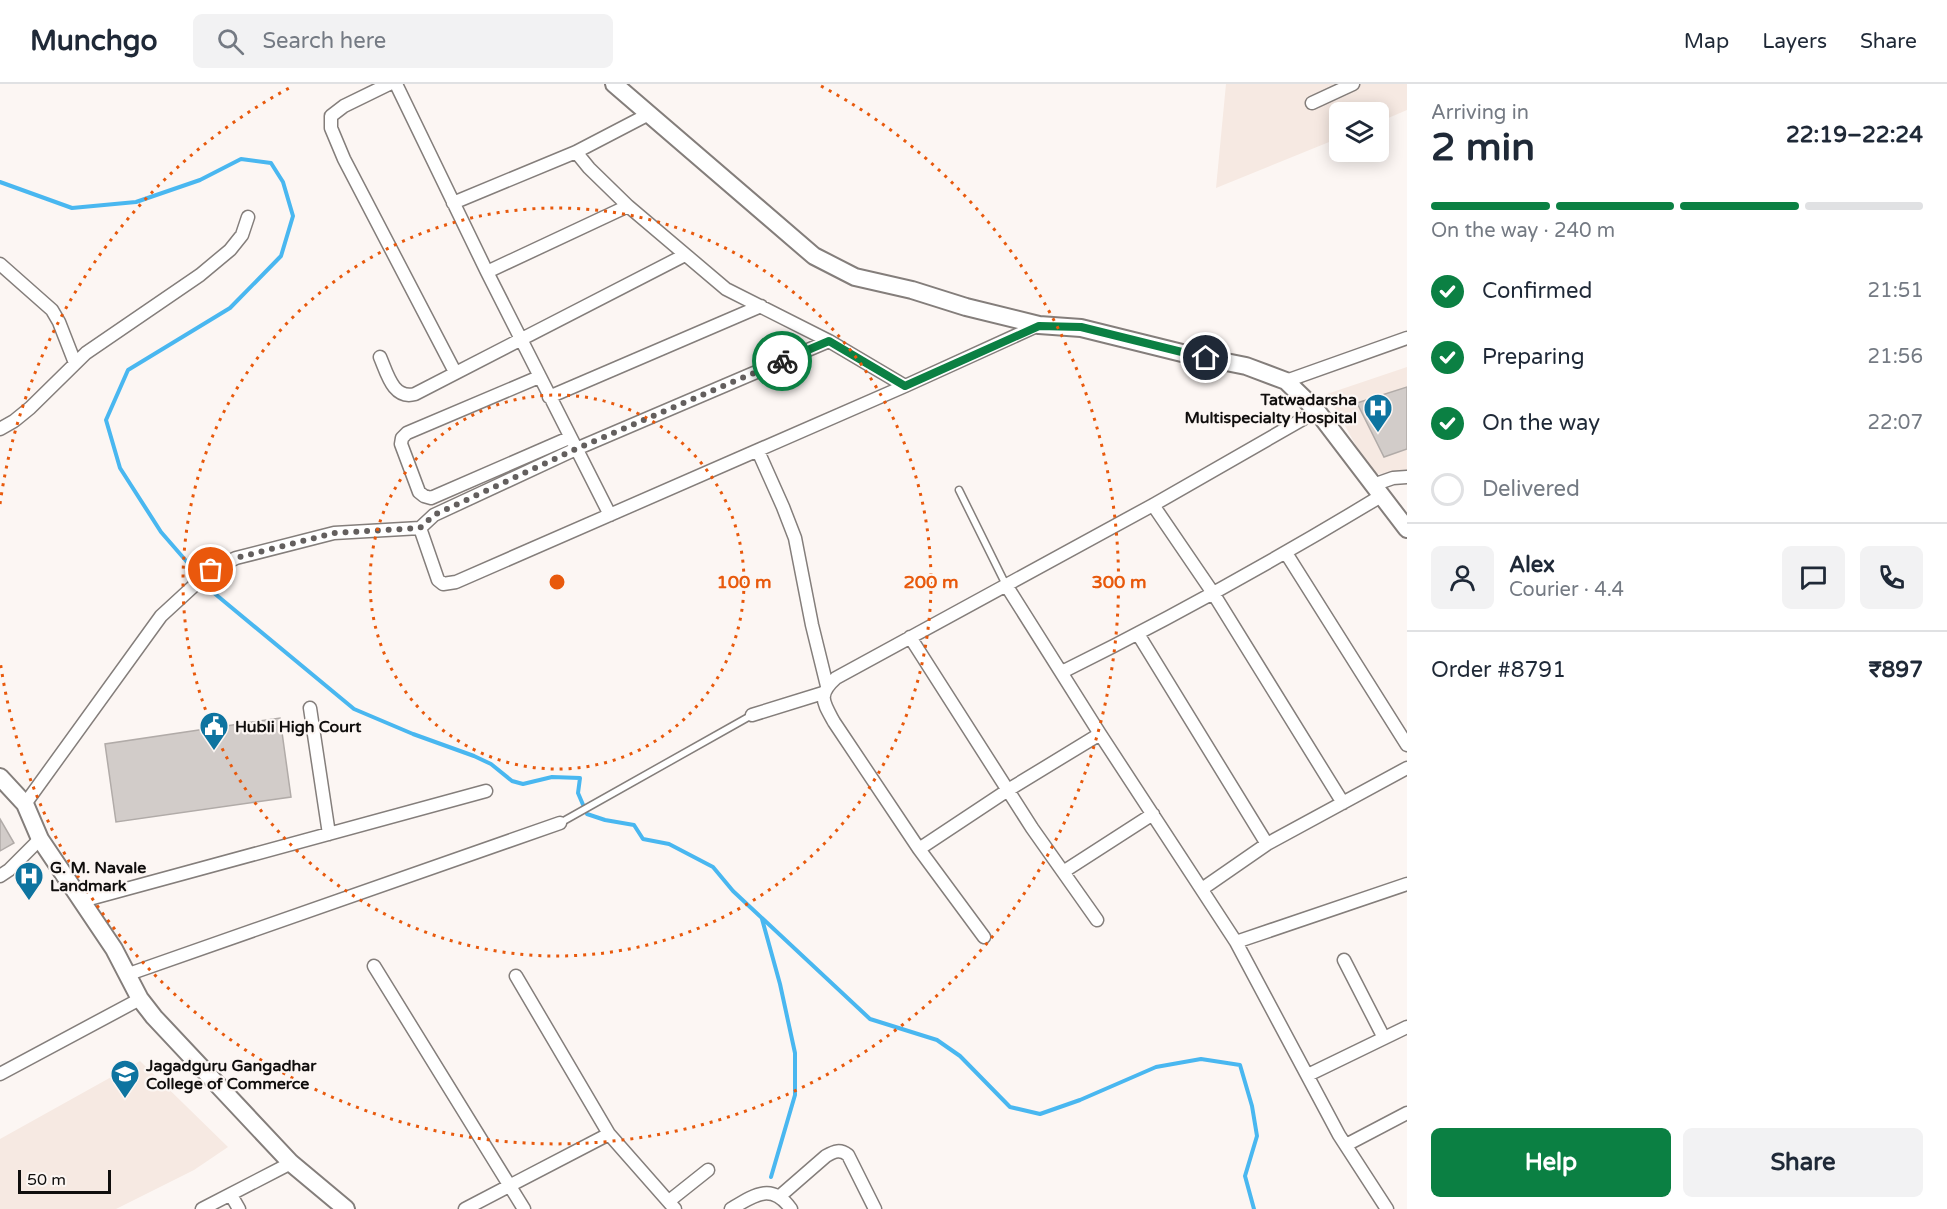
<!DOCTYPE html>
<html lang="en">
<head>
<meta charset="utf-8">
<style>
	body { margin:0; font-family:"Varela Round",sans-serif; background:#f2f2f3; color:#1f2937; height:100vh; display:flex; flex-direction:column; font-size:22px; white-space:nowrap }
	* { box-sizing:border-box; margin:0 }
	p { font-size:20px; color:#747a83 }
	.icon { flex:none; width:33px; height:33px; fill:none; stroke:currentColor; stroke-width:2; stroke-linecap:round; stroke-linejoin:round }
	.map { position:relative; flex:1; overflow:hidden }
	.details { display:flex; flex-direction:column; background:#fff; width:540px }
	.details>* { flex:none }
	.buttons { position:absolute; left:1329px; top:18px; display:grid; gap:12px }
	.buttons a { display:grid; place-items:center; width:60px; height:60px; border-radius:9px; background:#fff; box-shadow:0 3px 15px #0003; font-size:30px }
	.scale { position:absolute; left:18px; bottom:15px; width:93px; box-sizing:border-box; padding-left:6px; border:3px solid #100e0d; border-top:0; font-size:16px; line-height:21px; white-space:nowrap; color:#100e0d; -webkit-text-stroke:4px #fcf6f3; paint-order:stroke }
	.pin { position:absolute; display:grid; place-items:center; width:51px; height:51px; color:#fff; margin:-26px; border:3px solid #fff; border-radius:50%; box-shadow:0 2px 6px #0007 }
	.courier { position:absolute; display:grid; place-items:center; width:60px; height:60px; margin:-30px; border:4px solid #0b8043; border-radius:50%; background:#fff; color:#222; box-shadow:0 2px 8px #0007 }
	.overview em { font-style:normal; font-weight:800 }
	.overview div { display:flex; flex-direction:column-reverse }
	.overview { display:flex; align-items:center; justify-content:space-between; height:102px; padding:0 24px }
	h1 { font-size:39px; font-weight:800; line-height:45px }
	.bar { display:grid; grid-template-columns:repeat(4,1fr); gap:9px 6px; align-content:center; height:72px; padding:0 24px }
	.bar i { height:8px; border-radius:4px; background:#e0e1e3 }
	.bar .selected { background:#0b8043 }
	.bar p { grid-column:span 4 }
	.line { display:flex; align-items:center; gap:15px; padding:0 24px; border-top:2px solid #e0e1e3 }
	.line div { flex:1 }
	.round { display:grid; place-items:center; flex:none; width:63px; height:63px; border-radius:9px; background:#f2f2f3 }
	ol { padding:0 24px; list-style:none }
	li { display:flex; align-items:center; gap:18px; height:66px }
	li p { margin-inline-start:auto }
	li .icon { padding:6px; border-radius:50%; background:#0b8043; color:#fff; stroke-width:4 }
	li:last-child { color:#747a83 }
	li i { width:33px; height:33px; border:3px solid #e0e1e3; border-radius:50% }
	.button { display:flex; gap:12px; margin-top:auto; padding:12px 24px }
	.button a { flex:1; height:69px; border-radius:9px; background:#0b8043; color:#fff; font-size:24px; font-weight:800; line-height:69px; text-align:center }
	.button a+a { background:#f2f2f3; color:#1f2937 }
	header { display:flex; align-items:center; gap:36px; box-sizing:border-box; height:84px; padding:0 30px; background:#fff; border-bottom:2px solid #e0e1e3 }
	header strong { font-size:28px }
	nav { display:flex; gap:33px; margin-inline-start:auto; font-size:21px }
	.search { width:420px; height:54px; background:#f2f2f3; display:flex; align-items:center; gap:15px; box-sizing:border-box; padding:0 21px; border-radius:9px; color:#747a83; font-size:22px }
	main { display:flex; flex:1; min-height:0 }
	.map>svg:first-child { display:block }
</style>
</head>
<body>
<header>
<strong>Munchgo</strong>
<div class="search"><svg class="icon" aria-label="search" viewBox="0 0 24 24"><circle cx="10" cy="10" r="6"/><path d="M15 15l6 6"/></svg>Search here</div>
<nav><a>Map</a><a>Layers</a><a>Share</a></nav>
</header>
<main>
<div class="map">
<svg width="1407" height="1125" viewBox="0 0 1407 1125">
	<rect width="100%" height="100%" fill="#fcf6f3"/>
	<!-- built -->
	<path fill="#f6e9e2" d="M 1226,0 L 1407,0 L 1407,26 L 1379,38 L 1378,28 L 1340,28 L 1339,54 L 1216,104 Z
		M 1407,283 L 1407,389 L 1372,390 L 1327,310 Z
		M 140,977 L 228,1063 L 194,1086 L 116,1125 L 0,1125 L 0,1055 Z"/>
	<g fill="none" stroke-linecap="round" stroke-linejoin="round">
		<!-- stream -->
		<path stroke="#49b7f0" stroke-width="4" d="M 0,98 L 72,124 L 136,118 L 200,96 L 241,75 L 271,79 L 283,98 L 293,132 L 281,172 L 230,224 L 128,286 L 106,336 L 120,384 L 161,448 L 214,509 L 354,625 L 413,650 L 474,672 L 491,680 L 512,697 L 523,700 L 552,693 L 580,694 L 578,709 L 587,730 L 605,736 L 634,741 L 643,755 L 669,760 L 713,783 L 733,807 L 870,935 L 937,956 L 960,972 L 1010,1023 L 1040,1030 L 1080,1016 L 1156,983 L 1201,975 L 1240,981 L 1252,1022 L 1257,1052 L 1245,1092 L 1254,1125
			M 762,835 L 780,900 L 795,969 L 795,1011 L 771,1093"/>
	</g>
	<!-- building -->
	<path fill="#d2ccc9" stroke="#b1aba8" stroke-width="1.5" d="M 1407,303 L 1407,365 L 1384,373 L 1357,319 Z
		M 280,634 L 291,713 L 116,738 L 105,660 Z
		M 0,735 L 14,759 L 0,767 Z"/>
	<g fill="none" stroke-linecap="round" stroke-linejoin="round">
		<!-- lane casing -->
		<g stroke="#847e7b" stroke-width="9">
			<path id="lane" d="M 959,406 L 1006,501
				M 560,739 L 752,631"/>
		</g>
		<!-- street casing -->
		<g stroke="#847e7b" stroke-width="15">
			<path id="street" d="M 389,0 L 344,22 L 331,32 L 331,44 L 344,75 L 455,288
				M 396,0 L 487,188 L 610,431
				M 1312,19 L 1353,0
				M 576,68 L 589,84 L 628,122 L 726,205 L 829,257 L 905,302
				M 453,119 L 576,68 L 649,30
				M 0,180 L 52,226 L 59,238 L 75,279
				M 487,188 L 628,122
				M 829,257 L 576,365 L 434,431 L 420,444 L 438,496 L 443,500 L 456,498 L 905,302 L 1039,241
				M 380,273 C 387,289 393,316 415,310 L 685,171
				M 539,293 L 407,349 L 402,354 L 401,360 L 419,408 L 424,412 L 431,414 L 569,354
				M 1286,297 L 1407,254
				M 549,313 L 761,222
				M 0,345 L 14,337 L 30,324 L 86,269 L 200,191 L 230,166 L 242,151 L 248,133
				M 758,367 L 783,423 L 795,454 L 812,541 L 827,602
				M 1373,401 L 1393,394 L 1407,393
				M 1153,421 L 1213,509 L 1343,719
				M 1286,469 L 1407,661
				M 1006,501 L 1100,650 L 1236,858 L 1339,1051 L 1387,1125
				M 1138,550 L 1267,760
				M 910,553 L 1032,744 L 1097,836
				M 1062,588 C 1171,534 1277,475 1381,412
				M 310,624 L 329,750
				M 752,631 L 823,609
				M 25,720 L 161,532 L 211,486 L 236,474 L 334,449 L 420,444
				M 919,765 L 1008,706 L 1100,650
				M 1063,788 L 1153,730
				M 0,792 L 9,786 L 40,755
				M 1202,805 L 1267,760 L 1407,684
				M 82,817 L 486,707
				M 984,853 L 919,765 L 834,638 C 823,618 817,611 836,594 L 1153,421 L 1317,327
				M 1236,858 L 1407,800
				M 1344,876 L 1384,954
				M 374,882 L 524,1125
				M 126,891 L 560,739
				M 516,892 L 609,1050 L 675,1125
				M 0,990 L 140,915
				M 1308,991 L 1407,943
				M 1346,1061 L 1407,1029
				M 231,1111 L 239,1125
				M 780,1112 L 826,1072 C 835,1067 840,1065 848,1071 L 875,1125
				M 669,1117 L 708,1086
				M 202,1125 L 291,1079
				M 465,1125 L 609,1050
				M 731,1125 C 754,1111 772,1098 791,1125"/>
		</g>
		<!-- secondary casing -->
		<g stroke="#847e7b" stroke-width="20">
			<path id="secondary" d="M 614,0 L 814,172 L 855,193 L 912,206 L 966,223 L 1039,241 L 1081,244 L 1186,270 L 1246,282 L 1286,297 L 1317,327 L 1407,445
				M 0,693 L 25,720 L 40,755 L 114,865 L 140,915 L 154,933 L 291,1079 L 346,1125"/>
		</g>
		<!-- lane -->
		<use href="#lane" stroke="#fff" stroke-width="6"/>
		<!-- street -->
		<use href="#street" stroke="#fff" stroke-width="12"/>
		<!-- secondary -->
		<use href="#secondary" stroke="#fff" stroke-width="16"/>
	</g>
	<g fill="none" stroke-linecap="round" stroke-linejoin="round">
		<!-- done -->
		<path stroke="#635f5e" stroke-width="6" stroke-dasharray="0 10.8" d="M 211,486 L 236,474 L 334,449 L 420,444 L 434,431 L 576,365 L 782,277"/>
		<!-- route -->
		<path stroke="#0b8043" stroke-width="8" d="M 782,277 L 829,257 L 905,302 L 1039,242 L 1081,243 L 1206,274"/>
	</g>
	<!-- distance rings -->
	<g fill="none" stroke="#e8590c" stroke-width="3" stroke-dasharray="3 6">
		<circle cx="557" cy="498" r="187"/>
		<circle cx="557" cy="498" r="374"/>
		<path d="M0 420A562 562 0 0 1 293 2M821 2A562 562 0 1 1 0 576"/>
	</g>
	<!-- icons -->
	<defs>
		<g id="hospital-pin" transform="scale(1.5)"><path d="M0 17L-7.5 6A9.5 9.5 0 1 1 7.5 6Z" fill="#0e74a0" stroke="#fcf6f3"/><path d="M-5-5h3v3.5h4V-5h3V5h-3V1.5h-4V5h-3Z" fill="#fff"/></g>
		<g id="civic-pin" transform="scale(1.5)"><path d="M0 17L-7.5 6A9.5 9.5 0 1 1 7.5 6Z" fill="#0e74a0" stroke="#fcf6f3"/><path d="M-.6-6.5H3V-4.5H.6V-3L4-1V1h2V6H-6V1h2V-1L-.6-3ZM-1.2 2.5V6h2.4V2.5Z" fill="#fff"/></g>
		<g id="university-pin" transform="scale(1.5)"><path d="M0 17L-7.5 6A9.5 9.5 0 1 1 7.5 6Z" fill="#0e74a0" stroke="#fcf6f3"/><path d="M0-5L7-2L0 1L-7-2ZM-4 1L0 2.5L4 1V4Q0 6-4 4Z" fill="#fff"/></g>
	</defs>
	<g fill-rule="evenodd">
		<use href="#hospital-pin" x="1378" y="324"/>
		<use href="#civic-pin" x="214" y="642"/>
		<use href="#hospital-pin" x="29" y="792"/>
		<use href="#university-pin" x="125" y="990"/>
	</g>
	<g text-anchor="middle" stroke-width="4.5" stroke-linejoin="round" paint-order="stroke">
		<!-- poi labels -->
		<g font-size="16" font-weight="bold" fill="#100e0d" stroke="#fcf6f3" text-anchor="start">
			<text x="1357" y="321" text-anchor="end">Tatwadarsha<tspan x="1357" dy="18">Multispecialty Hospital</tspan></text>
			<text x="235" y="648">Hubli High Court</text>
			<text x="50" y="789">G. M. Navale<tspan x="50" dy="18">Landmark</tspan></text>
			<text x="146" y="987">Jagadguru Gangadhar<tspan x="146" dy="18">College of Commerce</tspan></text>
		</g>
	</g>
	<circle cx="557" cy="498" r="9" fill="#e8590c" stroke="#fcf6f3" stroke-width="3"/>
	<g font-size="18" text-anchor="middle" font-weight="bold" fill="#e8590c" stroke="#fcf6f3" stroke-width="4.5" stroke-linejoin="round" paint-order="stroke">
		<text x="744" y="504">100 m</text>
		<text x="931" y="504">200 m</text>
		<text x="1119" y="504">300 m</text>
	</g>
</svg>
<div class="buttons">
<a><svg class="icon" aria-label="layers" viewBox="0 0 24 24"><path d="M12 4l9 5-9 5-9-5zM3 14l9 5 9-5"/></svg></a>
</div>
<div class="scale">50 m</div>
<div class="pin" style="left:211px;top:486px;background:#ea580c"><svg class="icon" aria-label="bag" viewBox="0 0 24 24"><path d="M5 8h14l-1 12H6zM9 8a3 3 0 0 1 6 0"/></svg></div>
<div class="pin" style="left:1206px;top:274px;background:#1f2937"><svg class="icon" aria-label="home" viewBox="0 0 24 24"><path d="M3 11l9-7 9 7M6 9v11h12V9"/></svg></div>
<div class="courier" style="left:782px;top:277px"><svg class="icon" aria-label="bike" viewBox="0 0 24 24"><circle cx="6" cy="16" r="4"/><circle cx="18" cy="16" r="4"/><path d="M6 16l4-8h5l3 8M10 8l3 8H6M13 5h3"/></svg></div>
</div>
<section class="details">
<div class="overview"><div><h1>2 min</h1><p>Arriving in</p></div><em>22:19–22:24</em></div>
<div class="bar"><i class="selected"></i><i class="selected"></i><i class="selected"></i><i></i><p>On the way · 240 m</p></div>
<ol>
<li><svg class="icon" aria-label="check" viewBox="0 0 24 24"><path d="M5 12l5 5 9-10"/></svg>Confirmed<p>21:51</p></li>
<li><svg class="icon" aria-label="check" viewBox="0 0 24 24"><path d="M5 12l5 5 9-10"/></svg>Preparing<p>21:56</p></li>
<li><svg class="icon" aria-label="check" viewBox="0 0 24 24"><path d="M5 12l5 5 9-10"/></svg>On the way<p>22:07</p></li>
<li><i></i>Delivered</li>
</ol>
<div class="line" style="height:108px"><a class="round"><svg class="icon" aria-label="person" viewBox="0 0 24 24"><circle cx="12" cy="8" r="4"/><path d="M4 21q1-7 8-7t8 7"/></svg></a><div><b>Alex</b><p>Courier · 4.4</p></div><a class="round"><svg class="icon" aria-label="chat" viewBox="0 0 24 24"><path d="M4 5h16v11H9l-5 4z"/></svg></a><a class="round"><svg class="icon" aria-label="phone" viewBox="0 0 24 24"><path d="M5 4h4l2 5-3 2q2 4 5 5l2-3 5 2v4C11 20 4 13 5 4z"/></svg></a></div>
<div class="line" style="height:78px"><div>Order #8791</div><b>₹897</b></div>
<div class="button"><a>Help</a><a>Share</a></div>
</section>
</main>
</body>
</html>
